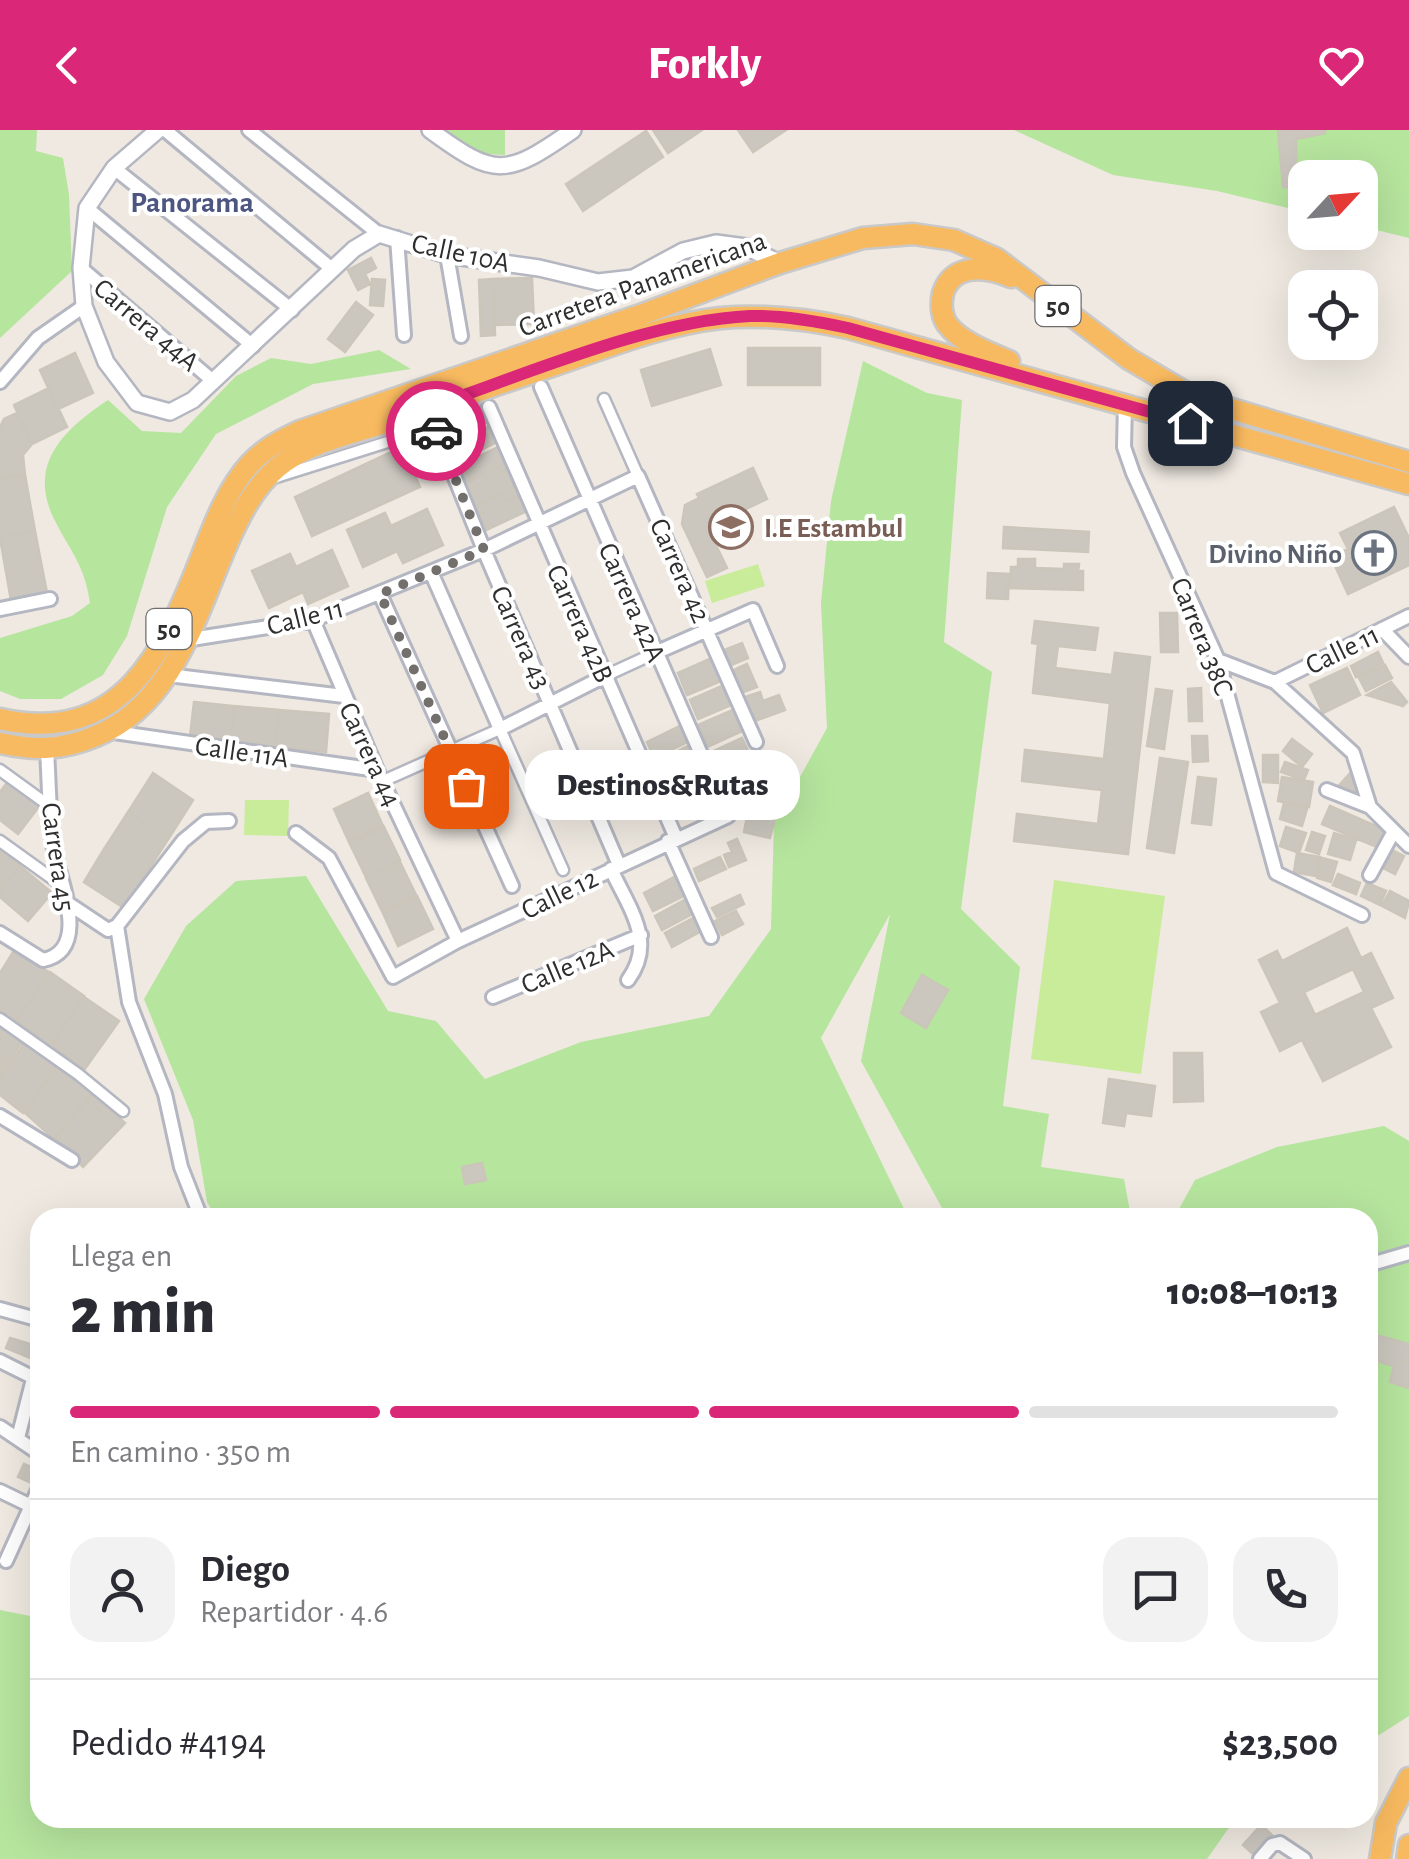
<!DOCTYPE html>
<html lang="es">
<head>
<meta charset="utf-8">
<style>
	body { margin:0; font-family:"Alegreya Sans",sans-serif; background:#f2f2f3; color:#2b2b33; height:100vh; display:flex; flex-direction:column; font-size:38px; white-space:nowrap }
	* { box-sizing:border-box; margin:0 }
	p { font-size:32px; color:#7c7c81 }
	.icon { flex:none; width:55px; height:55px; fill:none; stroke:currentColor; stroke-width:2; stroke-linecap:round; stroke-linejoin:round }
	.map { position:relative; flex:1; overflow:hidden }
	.side { position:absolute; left:30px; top:1078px; width:1348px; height:620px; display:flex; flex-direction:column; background:#fff; border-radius:30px; box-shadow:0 10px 40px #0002 }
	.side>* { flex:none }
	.needle { width:65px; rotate:64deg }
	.buttons { position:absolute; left:1288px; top:30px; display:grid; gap:20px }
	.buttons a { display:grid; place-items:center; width:90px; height:90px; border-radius:20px; background:#fff; box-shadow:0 10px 40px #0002; font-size:50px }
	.pin { position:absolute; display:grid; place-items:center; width:85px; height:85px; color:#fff; margin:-42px; border-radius:20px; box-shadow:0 5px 15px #0006 }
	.courier { position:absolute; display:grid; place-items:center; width:100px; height:100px; margin:-50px; border:8px solid #db2777; border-radius:50%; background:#fff; color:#222; box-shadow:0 2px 12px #0007 }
	.bubble { position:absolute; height:70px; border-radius:30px; background:#fff; box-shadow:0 10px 40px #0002; font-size:32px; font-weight:800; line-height:70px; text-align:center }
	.head em { font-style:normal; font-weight:800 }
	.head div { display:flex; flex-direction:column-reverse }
	.head { display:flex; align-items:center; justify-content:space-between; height:170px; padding:0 40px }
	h1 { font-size:65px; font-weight:800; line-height:75px }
	.bar { display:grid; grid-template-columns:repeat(4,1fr); gap:15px 10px; align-content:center; height:120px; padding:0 40px }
	.bar i { height:12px; border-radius:8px; background:#e1e1e2 }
	.bar .on { background:#db2777 }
	.bar p { grid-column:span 4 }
	.line { display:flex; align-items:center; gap:25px; padding:0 40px; border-top:2px solid #e1e1e2 }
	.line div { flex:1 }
	.round { display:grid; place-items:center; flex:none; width:105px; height:105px; border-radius:30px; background:#f2f2f3 }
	header { display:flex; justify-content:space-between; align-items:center; height:130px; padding:0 40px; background:#db2777; color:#fff; font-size:45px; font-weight:800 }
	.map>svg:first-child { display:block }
</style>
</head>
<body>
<header><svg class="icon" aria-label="back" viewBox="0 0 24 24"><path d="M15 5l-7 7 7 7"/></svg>Forkly<svg class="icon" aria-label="heart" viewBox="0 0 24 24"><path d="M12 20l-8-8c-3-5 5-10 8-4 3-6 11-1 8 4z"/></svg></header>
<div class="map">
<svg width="1409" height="1729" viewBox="0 0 1409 1729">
	<rect width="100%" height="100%" fill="#efe9e1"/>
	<!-- green -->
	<path fill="#b6e59e" d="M 0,0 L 37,0 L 36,21 L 63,28 L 69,65 L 72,141 L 0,208 Z
		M 434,0 L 505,0 L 505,25 L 469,23 Z
		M 1014,0 L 1409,0 L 1409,108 L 1360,96 L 1360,48 L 1305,48 L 1305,82 L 1217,61 L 1113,45 Z
		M 379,220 L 411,239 L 313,254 L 216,304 L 167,377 L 127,506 L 103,545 L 61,569 L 20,569 L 0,561 L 0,508 L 72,486 L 90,473 C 85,435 70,421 54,389 C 27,334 64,299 108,270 L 142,301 L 181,303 L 236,246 L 271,228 L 311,234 Z
		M 863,231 L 927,263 L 962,270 L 944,512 L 992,542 L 961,779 L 1020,837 L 1003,976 L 1049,984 L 1041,1037 L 1124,1049 L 1131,1087 L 947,1087 L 861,931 L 890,784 L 821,908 L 908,1087 L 216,1087 L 207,1072 L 193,990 L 144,869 L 186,796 L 236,751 L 306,746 L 388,881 L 436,891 L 485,949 L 581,912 L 709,886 L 771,799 L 774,694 L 827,598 L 821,473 L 831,371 Z
		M 1384,996 L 1409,1011 L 1409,1586 L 1368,1612 L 1368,1088 L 1174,1088 L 1195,1050 L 1277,1017 Z
		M 0,1480 L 40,1488 L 40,1688 L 1251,1688 L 1228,1699 L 1207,1729 L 0,1729 Z"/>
	<!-- pitch -->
	<path fill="#c9ec9a" d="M 758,434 L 765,456 L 712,473 L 705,451 Z
		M 245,670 L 289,670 L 288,706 L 244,705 Z
		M 1054,750 L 1165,766 L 1141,944 L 1031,929 Z"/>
	<!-- building -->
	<path fill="#cbc7bf" stroke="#cbc5ba" stroke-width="2.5" fill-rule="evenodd" d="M 653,0 L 702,0 L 668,23 Z
		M 738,0 L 786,0 L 753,22 Z
		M 1278,0 L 1325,0 L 1325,3 L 1296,9 L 1297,57 L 1283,57 Z
		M 646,1 L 663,27 L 583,81 L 566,54 Z
		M 371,128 L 376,138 L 365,144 L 370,154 L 358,160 L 348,140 Z
		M 532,148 L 534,194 L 495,195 L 493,149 Z
		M 372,149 L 385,150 L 383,176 L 370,175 Z
		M 493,149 L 495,205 L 481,206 L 479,150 Z
		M 356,172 L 373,185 L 345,222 L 328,209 Z
		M 748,218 L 820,218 L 820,255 L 748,255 Z
		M 710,219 L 721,255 L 652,276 L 641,240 Z
		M 75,223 L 93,263 L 58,279 L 40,240 Z
		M 49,258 L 67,297 L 32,314 L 14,275 Z
		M 482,274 L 490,291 L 450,309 L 442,293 Z
		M 17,283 L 32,314 L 23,325 L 25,345 L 0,349 L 0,297 L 4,289 Z
		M 492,295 L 499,311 L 459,331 L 451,314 Z
		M 402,317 L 420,357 L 312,406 L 295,367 Z
		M 498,317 L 505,334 L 465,353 L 458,337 Z
		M 505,334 L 508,341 L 469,360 L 465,353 Z
		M 753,338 L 767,369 L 712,395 L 715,401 L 710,403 L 727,438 L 707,447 L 682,394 L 685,375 L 699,368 L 697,364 Z
		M 508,341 L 515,357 L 475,376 L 468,360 Z
		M 25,345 L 35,401 L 0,408 L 0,349 Z
		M 515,357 L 519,365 L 479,384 L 475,376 Z
		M 519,365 L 527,381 L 486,400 L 479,384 Z
		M 1394,377 L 1409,408 L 1409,435 L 1348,464 L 1331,427 L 1348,419 L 1340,403 Z
		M 427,379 L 443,415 L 403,433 L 397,421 L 363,437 L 347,400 L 385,383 L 391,396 Z
		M 1004,397 L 1089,402 L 1088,422 L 1003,418 Z
		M 35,401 L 47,463 L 11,470 L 0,408 Z
		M 332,420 L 348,456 L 308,474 L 303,462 L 269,478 L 252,441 L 290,424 L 296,437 Z
		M 1018,429 L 1035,429 L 1035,438 L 1064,439 L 1064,434 L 1079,434 L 1078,441 L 1083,441 L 1083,460 L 1010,458 L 1011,437 L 1018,437 Z
		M 988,443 L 1009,444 L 1008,469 L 987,468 Z
		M 1160,483 L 1177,483 L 1178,522 L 1161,522 Z
		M 1035,491 L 1098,498 L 1095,520 L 1058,516 L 1055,538 L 1112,545 L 1115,523 L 1150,527 L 1128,724 L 1014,711 L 1017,684 L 1098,694 L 1102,660 L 1022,651 L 1025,620 L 1104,629 L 1110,573 L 1033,563 L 1038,514 L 1032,513 Z
		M 742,513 L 748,528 L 729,536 L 722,521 Z
		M 1378,522 L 1383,533 L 1356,547 L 1351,536 Z
		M 712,528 L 721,551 L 687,565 L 678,543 Z
		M 747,534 L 757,557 L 741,563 L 732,541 Z
		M 1385,535 L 1392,548 L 1366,561 L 1359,548 Z
		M 1347,538 L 1360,565 L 1323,583 L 1310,555 Z
		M 1391,552 L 1407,572 L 1403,576 L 1367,565 Z
		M 722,556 L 731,575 L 698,589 L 690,570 Z
		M 1201,558 L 1202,591 L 1189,591 L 1188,559 Z
		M 1156,559 L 1172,561 L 1164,619 L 1147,616 Z
		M 760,562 L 763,571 L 779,565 L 785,580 L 755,591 L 745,567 Z
		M 194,572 L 234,576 L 231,611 L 190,607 Z
		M 234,576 L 279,580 L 275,617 L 231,611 Z
		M 279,580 L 329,584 L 326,622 L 275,617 Z
		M 733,580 L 742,601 L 707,617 L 698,595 Z
		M 684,594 L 692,610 L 654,628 L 647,612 Z
		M 1192,606 L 1207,606 L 1208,631 L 1193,632 Z
		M 742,608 L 751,627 L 718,642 L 709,623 Z
		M 1292,609 L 1312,624 L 1302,637 L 1283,621 Z
		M 692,614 L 701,632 L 665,650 L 656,632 Z
		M 1263,625 L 1278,625 L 1278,653 L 1263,652 Z
		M 1160,628 L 1188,632 L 1174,723 L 1147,718 Z
		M 1285,632 L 1308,640 L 1304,650 L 1281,642 Z
		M 756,635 L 765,655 L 732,670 L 722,650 Z
		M 703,636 L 711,653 L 674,672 L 665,654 Z
		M 1353,640 L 1363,658 L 1358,666 L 1335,660 Z
		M 153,643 L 193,670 L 169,708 L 128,682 Z
		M 1198,647 L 1216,649 L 1211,695 L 1192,693 Z
		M 1282,647 L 1313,652 L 1309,677 L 1278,671 Z
		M 9,650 L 41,674 L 18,704 L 0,690 L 0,662 Z
		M 368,663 L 383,696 L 349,712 L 334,679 Z
		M 1284,673 L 1307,679 L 1302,696 L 1280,689 Z
		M 1330,676 L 1387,701 L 1379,718 L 1322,694 Z
		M 128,682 L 169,708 L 145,745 L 104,719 Z
		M 748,682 L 775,689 L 770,708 L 744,702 Z
		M 384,697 L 400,730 L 366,747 L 350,714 Z
		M 1286,697 L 1306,703 L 1299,723 L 1280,716 Z
		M 1312,702 L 1325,706 L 1319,724 L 1306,720 Z
		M 1334,703 L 1356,710 L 1350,730 L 1328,724 Z
		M 737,709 L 746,730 L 729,737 L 724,725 L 732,722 L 728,713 Z
		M 1386,717 L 1404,726 L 1395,744 L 1377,735 Z
		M 0,719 L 20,736 L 0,760 Z
		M 104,719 L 145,745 L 124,778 L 84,752 Z
		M 1297,723 L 1320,727 L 1316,746 L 1294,742 Z
		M 720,727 L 726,739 L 699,751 L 694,739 Z
		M 1322,728 L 1337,732 L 1331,752 L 1317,748 Z
		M 400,732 L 416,765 L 382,781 L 366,748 Z
		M 20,736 L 52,763 L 28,791 L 0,767 L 0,760 Z
		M 680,744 L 690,763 L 653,781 L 644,763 Z
		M 1338,744 L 1360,753 L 1356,764 L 1333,755 Z
		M 1367,753 L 1386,761 L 1380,775 L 1361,766 Z
		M 1390,761 L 1409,771 L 1405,788 L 1382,776 Z
		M 740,765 L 744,774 L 717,787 L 712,778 Z
		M 417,766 L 433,799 L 398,816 L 383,783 Z
		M 690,767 L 698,781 L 662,800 L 655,786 Z
		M 736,781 L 743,794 L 722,805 L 715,791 Z
		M 697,786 L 705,799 L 672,817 L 665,803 Z
		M 1347,798 L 1361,828 L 1371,823 L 1393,868 L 1371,878 L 1391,917 L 1323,951 L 1302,910 L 1280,921 L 1261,882 L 1280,873 L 1259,830 L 1277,821 L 1282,831 ZM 1353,839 L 1364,862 L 1315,885 L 1304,862 Z
		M 15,819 L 50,843 L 15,892 L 0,881 L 0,843 Z
		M 50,842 L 84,866 L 50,916 L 17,891 Z
		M 922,845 L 948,860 L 926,898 L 901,883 Z
		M 84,867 L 119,891 L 84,940 L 52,916 Z
		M 0,896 L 24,914 L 0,948 Z
		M 24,909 L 58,934 L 23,983 L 0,965 L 0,944 Z
		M 1174,923 L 1202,923 L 1203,971 L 1174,972 Z
		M 61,935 L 93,963 L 53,1008 L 23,981 Z
		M 1109,949 L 1155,956 L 1151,986 L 1126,983 L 1124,996 L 1103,993 Z
		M 94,964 L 125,993 L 83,1037 L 55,1007 Z
		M 482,1033 L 486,1050 L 465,1054 L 462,1037 Z
		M 1376,1205 L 1409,1214 L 1409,1258 L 1390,1252 L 1394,1236 L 1370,1229 Z
		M 10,1208 L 40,1217 L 40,1232 L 6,1218 Z
		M 24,1334 L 40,1341 L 38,1356 L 18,1347 Z
		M 1261,1695 L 1272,1705 L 1254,1725 L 1243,1715 Z"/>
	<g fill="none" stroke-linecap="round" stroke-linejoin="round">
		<!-- pedestrian casing -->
		<g stroke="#b4b7c1" stroke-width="15">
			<path id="pedestrian" d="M 604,269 L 638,346
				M 273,348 L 435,297
				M 605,546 L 655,523
				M 0,640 L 51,677
				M 383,651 L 500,599 L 563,740
				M 0,711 L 64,757
				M 0,889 L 78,944 L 123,981"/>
		</g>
		<!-- minor casing -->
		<g stroke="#b4b7c1" stroke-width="18">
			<path id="minor" d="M 165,0 L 332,139
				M 249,0 L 379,104
				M 114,38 L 292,180
				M 87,78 L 253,216
				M 397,108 L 404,205
				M 447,125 L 461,206
				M 81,138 L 213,251
				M 0,252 L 38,208 L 84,176
				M 1125,274 L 1124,317 L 1133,343 L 1218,530 L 1276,743 L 1362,785
				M 489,277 L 676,708
				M 427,278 L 484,420 L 619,735
				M 431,442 L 500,599 L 605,546
				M 380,464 L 512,756
				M 0,479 L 50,469
				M 313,490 L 377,640 L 458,811
				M 1382,499 L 1409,527
				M 185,510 L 313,490 L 484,420 L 638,346 L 756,612
				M 655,523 L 753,480 L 777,536
				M 1218,530 L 1275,552 L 1353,623 L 1370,677 L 1409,716
				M 168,545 L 344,566
				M 1275,552 L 1409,486
				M 107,601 L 377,640
				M 1327,660 L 1370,677
				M 296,703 L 329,728 L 393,847 L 458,811 L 728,686 L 541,257
				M 668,711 L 711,807
				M 611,739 C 628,777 657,811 628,850
				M 1370,745 L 1394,701
				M 69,774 L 108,800 L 117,796
				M 117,796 L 129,872 L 165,964 L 181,1037 L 201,1088
				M 117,796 L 183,711 L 206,692 L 229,691
				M 0,803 L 43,830 C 92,820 59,749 54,720 C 49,688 49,653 47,620
				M 493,867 L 641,805
				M 0,986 L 72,1030
				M 1368,1135 L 1409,1123
				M 0,1179 L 40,1190
				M 0,1231 L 38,1250
				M 0,1297 L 40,1324
				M 18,1308 L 33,1249
				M 0,1361 L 31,1376
				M 6,1431 L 40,1356
				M 1260,1729 L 1272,1715 L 1280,1713 L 1304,1729"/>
		</g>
		<!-- tertiary casing -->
		<g stroke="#b4b7c1" stroke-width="20">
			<path id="tertiary" d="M 158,0 L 114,38 L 87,78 L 81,138 L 84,176 L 106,232 L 137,273 L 170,282 L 193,270 L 354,119 L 379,104 L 447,125 L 539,138 L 598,152 L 633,148 L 683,121 L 716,113 L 746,117 L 780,133
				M 430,0 C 495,48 506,47 573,0"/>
		</g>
		<!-- trunk casing -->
		<g stroke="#c9c9c9" stroke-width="25">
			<path id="trunk" d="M 1009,231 C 990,223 960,212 947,194 C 941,185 941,173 943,163 C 953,132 988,137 1011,147
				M 0,589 C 121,616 163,524 201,428 C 213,397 227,359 250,334 C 265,318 281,310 300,301 L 643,184 L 780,133 L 863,108 L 913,104 L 954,110 L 997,129 L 1129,229 L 1195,268 L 1409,332
				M 0,613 C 35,621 63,620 96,606 C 174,574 196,484 228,412 C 240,385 254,357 278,337 C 309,311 358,303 396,289 C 451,270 506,252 561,233 C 613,215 666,194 721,188 C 764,184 806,189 848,198 L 1409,354
				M 1380,1729 L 1386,1693 L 1409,1648
				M 1407,1729 L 1409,1715"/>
		</g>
		<!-- pedestrian -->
		<use href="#pedestrian" stroke="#fff" stroke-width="10"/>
		<!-- minor -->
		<use href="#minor" stroke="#fff" stroke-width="12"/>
		<!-- tertiary -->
		<use href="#tertiary" stroke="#fff" stroke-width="15"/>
		<!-- trunk -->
		<use href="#trunk" stroke="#f8ba60" stroke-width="20"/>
	</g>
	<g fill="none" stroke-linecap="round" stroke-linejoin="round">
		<!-- done -->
		<path stroke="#726f6d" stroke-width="10" stroke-dasharray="0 18" d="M 436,301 L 484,420 L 380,464 L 466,656"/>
		<!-- route -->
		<path stroke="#db2777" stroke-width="12" d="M 436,301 L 427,278 C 525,245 647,191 750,186 C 783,185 816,191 848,198 L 1190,293"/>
	</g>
	<!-- icons -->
	<defs>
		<g id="school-ring" transform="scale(2.25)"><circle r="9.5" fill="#fff" stroke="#8d6e63" stroke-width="1.5"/><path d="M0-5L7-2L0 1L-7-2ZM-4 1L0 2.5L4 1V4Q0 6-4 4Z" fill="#8d6e63"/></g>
		<g id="church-ring" transform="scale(2.25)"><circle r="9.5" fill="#fff" stroke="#6b7280" stroke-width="1.5"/><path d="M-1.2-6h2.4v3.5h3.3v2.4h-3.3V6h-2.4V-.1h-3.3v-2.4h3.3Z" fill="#6b7280"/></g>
	</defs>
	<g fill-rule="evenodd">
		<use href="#school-ring" x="731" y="397"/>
		<use href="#church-ring" x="1374" y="423"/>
	</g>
	<g text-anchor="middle" stroke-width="8" stroke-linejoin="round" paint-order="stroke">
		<!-- shield labels -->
		<g fill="#fff" stroke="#6d6d6d" stroke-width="2.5">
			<rect x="1035.5" y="156" width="45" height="40" rx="8"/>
			<rect x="146.5" y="479" width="45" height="40" rx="8"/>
		</g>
		<g font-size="25" font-weight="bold" fill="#2e2e2e">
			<text x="1058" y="185">50</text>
			<text x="169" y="508">50</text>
		</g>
		<!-- street labels -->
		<g font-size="28" fill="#2e2e2e" stroke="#fff">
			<text transform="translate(461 122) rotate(12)" y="10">Calle 10A</text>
			<text transform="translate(642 153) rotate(-20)" y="10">Carretera Panamericana</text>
			<text transform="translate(147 194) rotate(40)" y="10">Carrera 44A</text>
			<text transform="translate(681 440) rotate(66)" y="10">Carrera 42</text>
			<text transform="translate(633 472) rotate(66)" y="10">Carrera 42A</text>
			<text transform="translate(305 486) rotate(-14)" y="10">Calle 11</text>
			<text transform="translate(581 493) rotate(66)" y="10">Carrera 42B</text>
			<text transform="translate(1203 506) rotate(68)" y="10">Carrera 38C</text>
			<text transform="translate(522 507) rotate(66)" y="10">Carrera 43</text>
			<text transform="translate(1342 519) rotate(-26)" y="10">Calle 11</text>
			<text transform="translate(242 621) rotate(8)" y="10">Calle 11A</text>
			<text transform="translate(371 624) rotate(65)" y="10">Carrera 44</text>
			<text transform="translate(59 727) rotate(82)" y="10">Carrera 45</text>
			<text transform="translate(559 763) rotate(-26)" y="10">Calle 12</text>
			<text transform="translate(567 836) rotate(-23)" y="10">Calle 12A</text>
		</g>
		<!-- education labels -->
		<g font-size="28" font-weight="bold" fill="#785e54" stroke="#fff" text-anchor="start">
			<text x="764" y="407">I.E Estambul</text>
		</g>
		<!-- worship labels -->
		<g font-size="28" font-weight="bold" fill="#5b616d" stroke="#fff" text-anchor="end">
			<text x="1342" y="433">Divino Niño</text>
		</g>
		<!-- neighbourhood labels -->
		<g font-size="30" font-weight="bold" fill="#4d5680" stroke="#fff">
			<text x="192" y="82">Panorama</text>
		</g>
	</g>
</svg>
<div class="buttons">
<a><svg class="needle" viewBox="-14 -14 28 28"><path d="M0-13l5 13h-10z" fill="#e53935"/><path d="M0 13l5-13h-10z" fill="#7c7c81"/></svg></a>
<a><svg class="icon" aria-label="locate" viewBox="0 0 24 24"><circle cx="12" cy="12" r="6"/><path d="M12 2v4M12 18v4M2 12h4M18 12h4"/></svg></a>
</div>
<div class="pin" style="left:466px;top:656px;background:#ea580c"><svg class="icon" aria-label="bag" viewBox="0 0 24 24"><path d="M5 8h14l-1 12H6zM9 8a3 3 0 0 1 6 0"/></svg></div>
<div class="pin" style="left:1190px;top:293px;background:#1f2937"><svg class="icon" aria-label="home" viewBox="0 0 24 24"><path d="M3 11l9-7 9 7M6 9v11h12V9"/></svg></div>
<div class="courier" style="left:436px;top:301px"><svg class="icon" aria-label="car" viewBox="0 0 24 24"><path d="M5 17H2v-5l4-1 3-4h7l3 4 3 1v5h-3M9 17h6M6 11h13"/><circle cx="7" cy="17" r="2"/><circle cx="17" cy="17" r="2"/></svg></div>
<div class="bubble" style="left:525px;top:620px;width:275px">Destinos&amp;Rutas</div>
<section class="side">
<div class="head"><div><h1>2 min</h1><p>Llega en</p></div><em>10:08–10:13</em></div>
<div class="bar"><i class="on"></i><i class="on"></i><i class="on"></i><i></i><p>En camino · 350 m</p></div>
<div class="line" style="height:180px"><a class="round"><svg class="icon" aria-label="person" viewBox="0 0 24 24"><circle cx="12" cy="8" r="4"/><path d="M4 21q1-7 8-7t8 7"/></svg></a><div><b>Diego</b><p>Repartidor · 4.6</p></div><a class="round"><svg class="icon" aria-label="chat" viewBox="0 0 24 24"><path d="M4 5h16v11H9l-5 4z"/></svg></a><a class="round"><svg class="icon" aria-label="phone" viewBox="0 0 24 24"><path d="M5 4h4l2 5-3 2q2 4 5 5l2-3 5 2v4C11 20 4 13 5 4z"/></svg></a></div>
<div class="line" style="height:130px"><div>Pedido #4194</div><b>$23,500</b></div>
</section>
</div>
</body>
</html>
